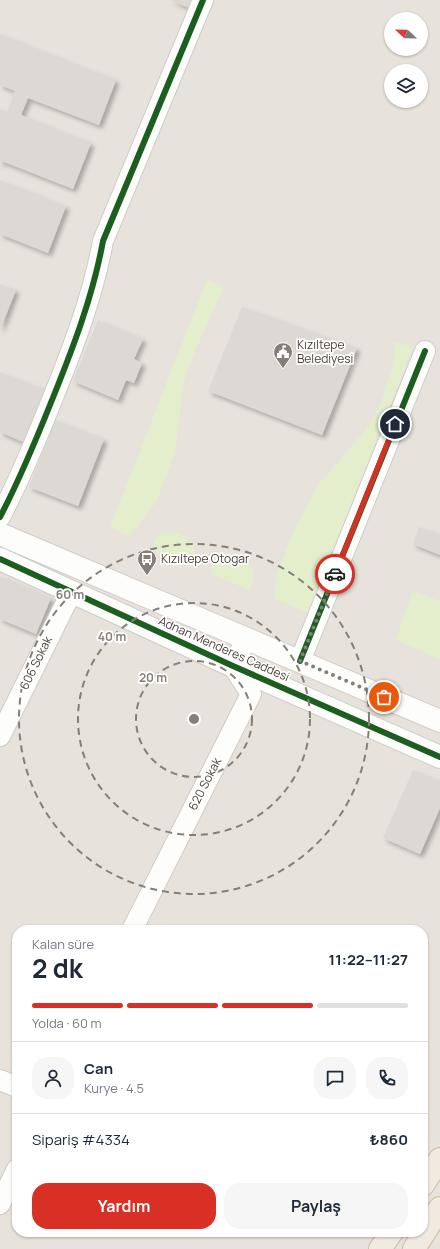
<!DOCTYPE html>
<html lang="tr">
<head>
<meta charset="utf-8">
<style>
	body { margin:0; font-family:Manrope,sans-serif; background:#f6f6f7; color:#1f2937; height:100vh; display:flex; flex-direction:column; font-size:15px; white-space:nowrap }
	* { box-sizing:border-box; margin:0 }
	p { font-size:13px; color:#747a83 }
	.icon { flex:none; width:22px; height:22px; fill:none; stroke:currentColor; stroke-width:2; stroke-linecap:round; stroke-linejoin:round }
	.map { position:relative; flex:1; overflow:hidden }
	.side { position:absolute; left:12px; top:925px; width:416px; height:312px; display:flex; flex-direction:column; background:#fff; border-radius:16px; box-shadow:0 1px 3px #0004 }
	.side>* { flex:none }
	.needle { width:26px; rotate:292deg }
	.buttons { position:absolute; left:384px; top:12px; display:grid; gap:8px }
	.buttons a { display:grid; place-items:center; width:44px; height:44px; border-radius:50%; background:#fff; box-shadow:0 1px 3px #0004; font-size:20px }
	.pin { position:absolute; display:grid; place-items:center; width:34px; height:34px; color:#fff; margin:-17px; border:2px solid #fff; border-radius:50%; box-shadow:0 1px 4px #0007 }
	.courier { position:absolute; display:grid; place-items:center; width:40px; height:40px; margin:-20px; border:3px solid #d93025; border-radius:50%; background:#fff; color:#222; box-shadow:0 1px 5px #0007 }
	.head em { font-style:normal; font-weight:700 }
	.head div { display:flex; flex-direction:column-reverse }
	.head { display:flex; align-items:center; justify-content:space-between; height:68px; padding:0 20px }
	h1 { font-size:26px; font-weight:700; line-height:30px }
	.bar { display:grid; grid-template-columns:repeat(4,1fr); gap:6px 4px; align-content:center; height:48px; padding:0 20px }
	.bar i { height:5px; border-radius:3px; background:#e0e1e3 }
	.bar .selected { background:#d93025 }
	.bar p { grid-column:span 4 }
	.line { display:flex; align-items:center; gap:10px; padding:0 20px; border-top:1px solid #e0e1e3 }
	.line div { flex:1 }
	.round { display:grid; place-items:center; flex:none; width:42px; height:42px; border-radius:16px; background:#f6f6f7 }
	.cta { display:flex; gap:8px; margin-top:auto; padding:8px 20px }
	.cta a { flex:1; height:46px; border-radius:16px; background:#d93025; color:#fff; font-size:16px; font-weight:700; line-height:46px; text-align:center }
	.cta a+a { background:#f6f6f7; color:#1f2937 }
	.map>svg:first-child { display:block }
</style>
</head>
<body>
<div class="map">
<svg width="440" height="1249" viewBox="0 0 440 1249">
	<defs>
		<filter id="shadow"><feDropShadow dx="3.5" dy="3.5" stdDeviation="2" flood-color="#0004"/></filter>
	</defs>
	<rect width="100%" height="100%" fill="#f3f1ee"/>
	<!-- residential -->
	<path fill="#e7e2db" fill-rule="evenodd" d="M 0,0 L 440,0 L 440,1249 L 0,1249 ZM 391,19 L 421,19 L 421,49 L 391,49 ZM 391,71 L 421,71 L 421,101 L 391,101 ZM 17,930 L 423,930 L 423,1232 L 17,1232 Z"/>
	<!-- green -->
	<path fill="#e4eecd" d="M 207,280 L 224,286 L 194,354 L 184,381 L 175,454 L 156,502 L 130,536 L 110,527 Z
		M 395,342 L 413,347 L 308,613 L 274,599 L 276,575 L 293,533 L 318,485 L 369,426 L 382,400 L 393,364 Z
		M 171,531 C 192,537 199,544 191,566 L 152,550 C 156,536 157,532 171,531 Z
		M 218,555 C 242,555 261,563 250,590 L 211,574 L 213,562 Z
		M 413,591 L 440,601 L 440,660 L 396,640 Z"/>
	<!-- building -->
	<path fill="#dcd8d4" filter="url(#shadow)" d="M 170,0 L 198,0 L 195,10 Z
		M 0,34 L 116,80 L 99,125 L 28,98 L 21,115 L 91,143 L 73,189 L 2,161 L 0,165 L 0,109 L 7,112 L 15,91 L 0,85 Z
		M 0,180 L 66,206 L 48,253 L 0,234 Z
		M 0,284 L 16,290 L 0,330 Z
		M 242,307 L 357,348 L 322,435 L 208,391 Z
		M 98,320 L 143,339 L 134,359 L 142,363 L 134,383 L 126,380 L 118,400 L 73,381 Z
		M 0,372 L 50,392 L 28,444 L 0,432 Z
		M 55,420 L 104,439 L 78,506 L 29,487 Z
		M 419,527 L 440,535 L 440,555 L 413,544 Z
		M 0,576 L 51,598 L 36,634 L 0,619 Z
		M 413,770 L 440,781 L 440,808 L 420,854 L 383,838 Z"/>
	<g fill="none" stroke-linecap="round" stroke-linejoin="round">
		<!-- minor casing -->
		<g stroke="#cfccc8" stroke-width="22">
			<path id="minor" d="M 0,517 C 20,479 36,440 52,400 C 73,348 93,296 103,241 L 203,0
				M 300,661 L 425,351
				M 0,736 L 72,591
				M 132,930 L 251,694 L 233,666 L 246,639
				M 0,1080 L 17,1087
				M 0,1204 L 17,1169"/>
		</g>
		<!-- tertiary casing -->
		<g stroke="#cfccc8" stroke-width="24">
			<path id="tertiary" d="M 0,534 L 440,721
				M 0,559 L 233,666 L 440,757"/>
		</g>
		<!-- trunk casing -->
		<g stroke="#ccbca8" stroke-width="24">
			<path id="trunk" d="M 423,1185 L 440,1159
				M 380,1249 L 392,1232
				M 414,1249 L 440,1208"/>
		</g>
		<!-- minor -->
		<use href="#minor" stroke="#fdfdfc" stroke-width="20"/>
		<!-- tertiary -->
		<use href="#tertiary" stroke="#fdfdfc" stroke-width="22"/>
		<!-- trunk -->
		<use href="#trunk" stroke="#f0eae0" stroke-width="22"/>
		<!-- cycleway casing -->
		<g stroke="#fff" stroke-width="8">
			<path id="cycleway" d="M 0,517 C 20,479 36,440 52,400 C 73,348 93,296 103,241 L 203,0
				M 0,559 L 233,666 L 440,757
				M 300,661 L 425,351"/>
		</g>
		<!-- cycleway -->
		<use href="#cycleway" stroke="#1b5e20" stroke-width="6"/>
	</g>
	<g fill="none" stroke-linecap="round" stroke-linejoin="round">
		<!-- done -->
		<path stroke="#867f78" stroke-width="4" stroke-dasharray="0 7.2" d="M 335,574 L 300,661 L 384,697"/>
		<!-- route -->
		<path stroke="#d93025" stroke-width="5" d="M 335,574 L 395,424"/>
	</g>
	<!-- distance rings -->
	<g fill="none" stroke="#867f78" stroke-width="2" stroke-dasharray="7 5">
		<circle cx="194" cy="719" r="58"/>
		<circle cx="194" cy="719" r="116"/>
		<circle cx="194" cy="719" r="175"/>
	</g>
	<!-- icons -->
	<defs>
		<g id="civic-pin" transform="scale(1)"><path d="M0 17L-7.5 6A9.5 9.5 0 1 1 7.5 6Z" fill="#867f78" stroke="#fff"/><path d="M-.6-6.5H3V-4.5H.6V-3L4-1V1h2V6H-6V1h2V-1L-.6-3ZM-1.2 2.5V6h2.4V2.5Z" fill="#fff"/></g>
		<g id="bus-pin" transform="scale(1)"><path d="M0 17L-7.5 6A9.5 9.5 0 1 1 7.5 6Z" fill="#867f78" stroke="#fff"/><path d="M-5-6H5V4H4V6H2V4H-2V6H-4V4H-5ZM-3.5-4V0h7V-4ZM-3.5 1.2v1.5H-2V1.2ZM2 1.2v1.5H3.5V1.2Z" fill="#fff"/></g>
	</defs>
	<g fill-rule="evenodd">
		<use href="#civic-pin" x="283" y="352"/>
		<use href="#bus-pin" x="147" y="559"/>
	</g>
	<g text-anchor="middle" stroke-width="3.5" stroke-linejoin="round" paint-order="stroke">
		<!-- poi labels -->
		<g font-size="12" fill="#4b4238" stroke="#fff" text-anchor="start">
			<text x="297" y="349">Kızıltepe<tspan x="297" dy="14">Belediyesi</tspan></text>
			<text x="161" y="563">Kızıltepe Otogar</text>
		</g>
		<!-- street labels -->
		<g font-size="12" fill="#4b4238" stroke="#fff">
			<text transform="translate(224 649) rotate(24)" y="4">Adnan Menderes Caddesi</text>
			<text transform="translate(36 663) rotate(-64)" y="4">606 Sokak</text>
			<text transform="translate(205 784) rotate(-63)" y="4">620 Sokak</text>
		</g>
	</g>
	<circle cx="194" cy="719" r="6" fill="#867f78" stroke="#fff" stroke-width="2"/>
	<g font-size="12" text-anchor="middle" font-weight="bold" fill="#867f78" stroke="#fff" stroke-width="3.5" stroke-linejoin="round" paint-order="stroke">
		<text x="70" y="599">60 m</text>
		<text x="112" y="641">40 m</text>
		<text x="153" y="682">20 m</text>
	</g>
</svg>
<div class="buttons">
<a><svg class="needle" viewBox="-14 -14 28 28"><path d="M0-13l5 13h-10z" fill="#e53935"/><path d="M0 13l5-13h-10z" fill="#747a83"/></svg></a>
<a><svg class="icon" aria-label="layers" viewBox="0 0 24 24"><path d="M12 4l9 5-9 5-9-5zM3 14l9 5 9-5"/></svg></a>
</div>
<div class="pin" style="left:384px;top:697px;background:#ea580c"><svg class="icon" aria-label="bag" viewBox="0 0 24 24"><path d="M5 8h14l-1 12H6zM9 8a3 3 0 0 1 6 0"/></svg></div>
<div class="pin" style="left:395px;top:424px;background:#1f2937"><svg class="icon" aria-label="home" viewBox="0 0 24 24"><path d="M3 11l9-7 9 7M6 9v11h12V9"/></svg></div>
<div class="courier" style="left:335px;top:574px"><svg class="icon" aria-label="car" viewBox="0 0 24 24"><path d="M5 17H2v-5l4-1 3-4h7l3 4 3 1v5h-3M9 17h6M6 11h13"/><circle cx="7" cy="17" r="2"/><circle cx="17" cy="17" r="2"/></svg></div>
<section class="side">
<div class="head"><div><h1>2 dk</h1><p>Kalan süre</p></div><em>11:22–11:27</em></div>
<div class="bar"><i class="selected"></i><i class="selected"></i><i class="selected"></i><i></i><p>Yolda · 60 m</p></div>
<div class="line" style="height:72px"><a class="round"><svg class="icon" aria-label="person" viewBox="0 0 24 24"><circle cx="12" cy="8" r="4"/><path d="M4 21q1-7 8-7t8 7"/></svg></a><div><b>Can</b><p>Kurye · 4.5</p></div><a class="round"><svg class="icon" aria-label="chat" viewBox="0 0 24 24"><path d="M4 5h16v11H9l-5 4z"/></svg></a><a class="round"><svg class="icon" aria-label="phone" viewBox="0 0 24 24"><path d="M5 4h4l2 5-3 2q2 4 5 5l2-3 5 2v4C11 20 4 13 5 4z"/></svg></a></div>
<div class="line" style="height:52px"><div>Sipariş #4334</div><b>₺860</b></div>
<div class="cta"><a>Yardım</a><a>Paylaş</a></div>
</section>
</div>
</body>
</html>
